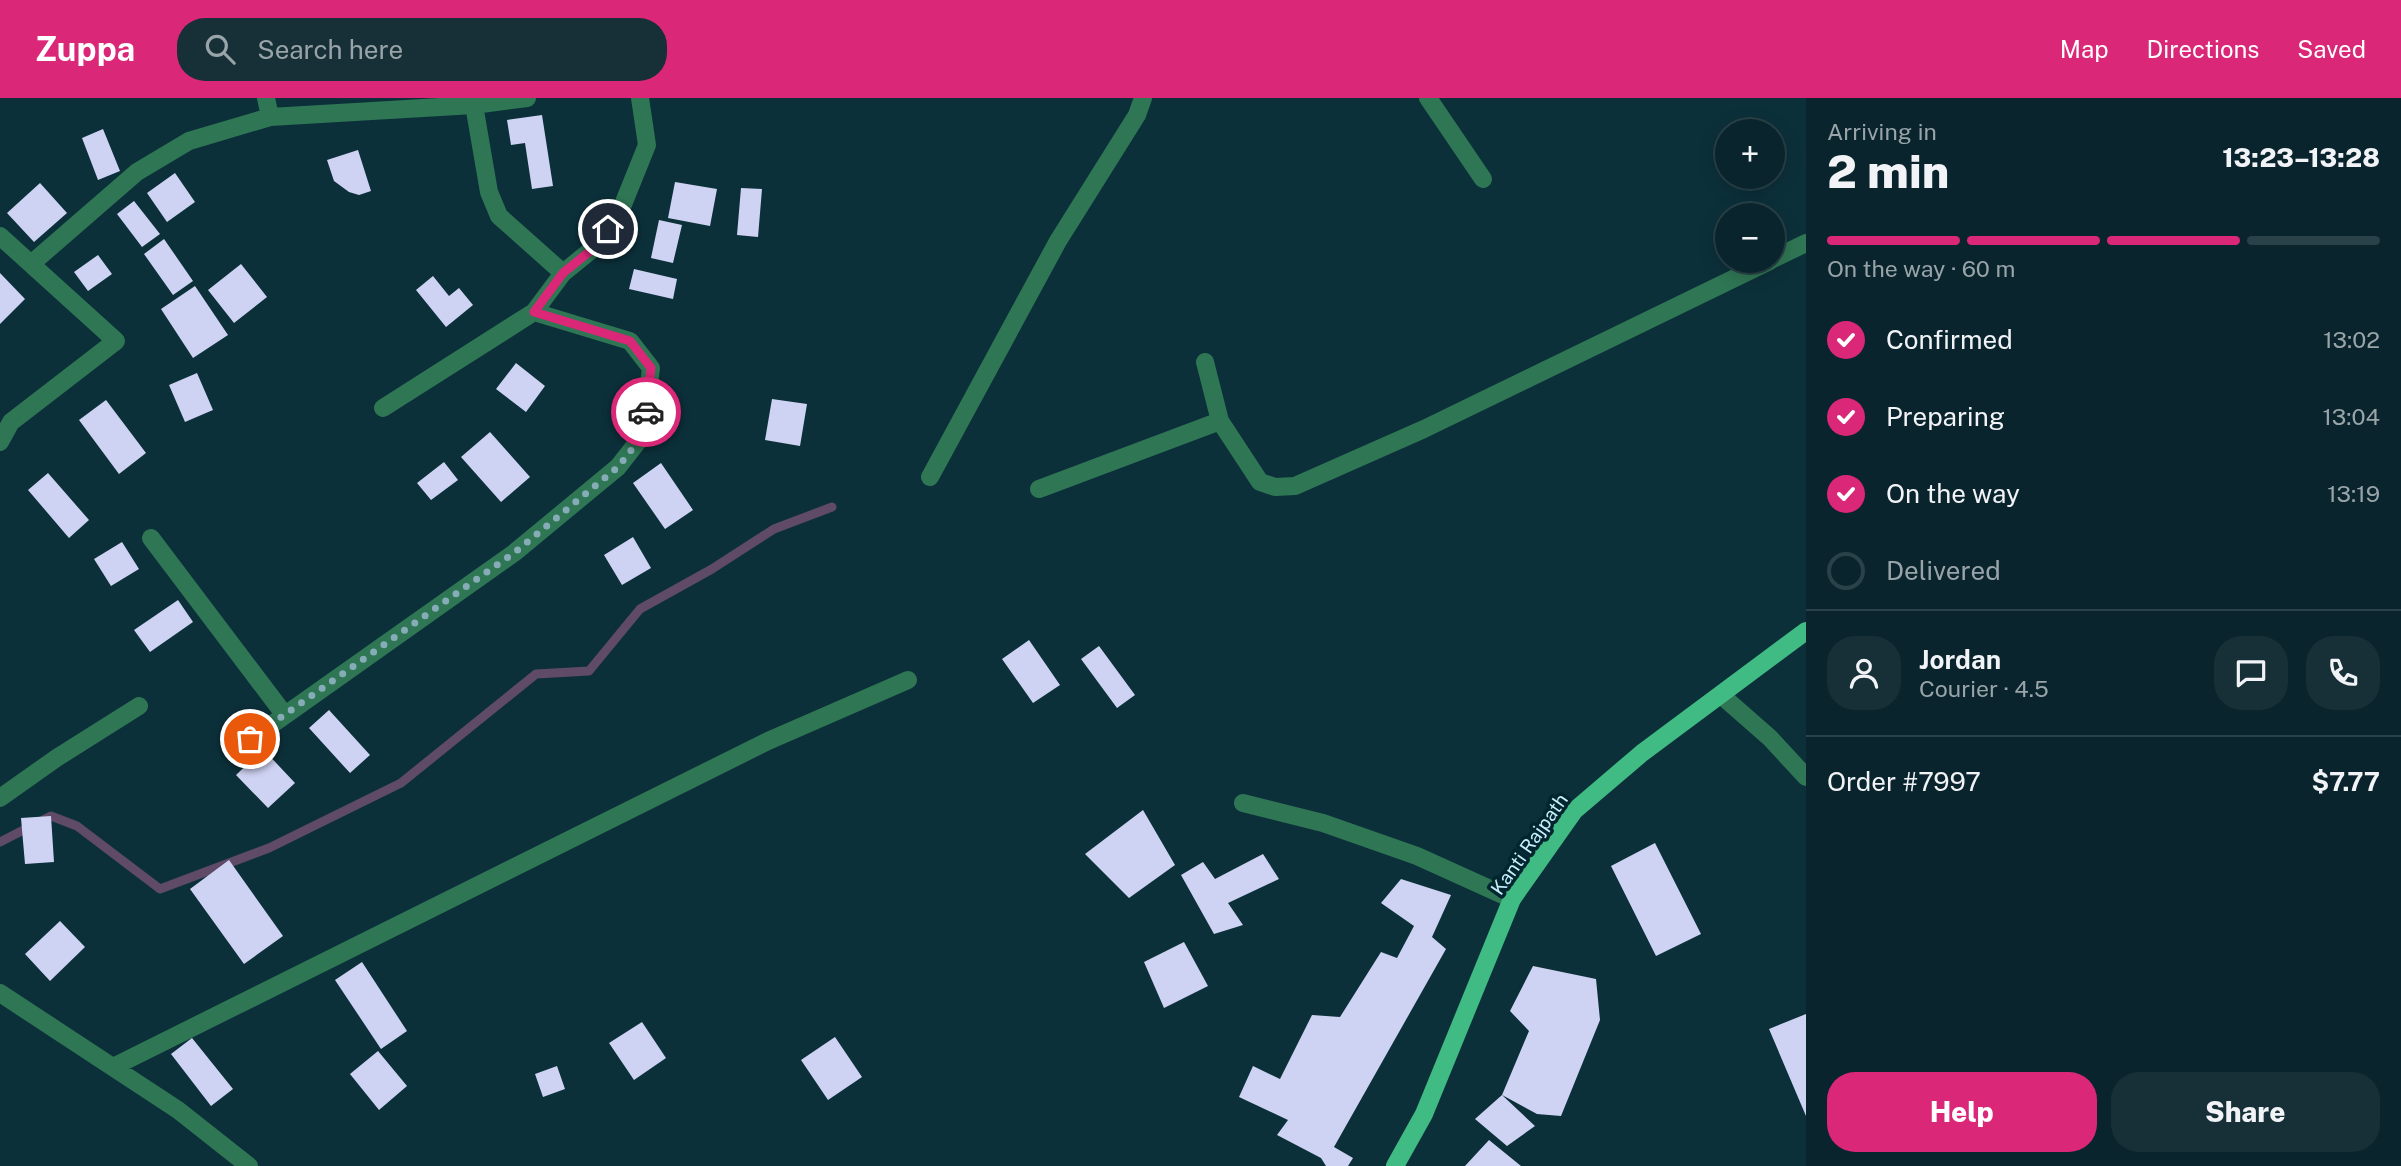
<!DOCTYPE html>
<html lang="en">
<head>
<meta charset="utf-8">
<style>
	body { margin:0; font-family:"Public Sans",sans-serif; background:#173038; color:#f1f3f6; height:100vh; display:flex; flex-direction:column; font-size:26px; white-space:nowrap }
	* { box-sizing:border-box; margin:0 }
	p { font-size:23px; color:#99a4a9 }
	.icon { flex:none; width:38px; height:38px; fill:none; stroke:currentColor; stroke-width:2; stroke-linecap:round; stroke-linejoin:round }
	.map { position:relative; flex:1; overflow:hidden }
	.side { display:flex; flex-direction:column; background:#09242c; width:595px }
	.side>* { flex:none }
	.fabs { position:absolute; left:1715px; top:21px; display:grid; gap:14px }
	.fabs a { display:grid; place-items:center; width:70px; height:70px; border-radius:50%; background:#09242c; box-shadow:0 4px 18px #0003,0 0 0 2px #294148; font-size:35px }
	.pin { position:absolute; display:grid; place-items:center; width:60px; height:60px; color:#fff; margin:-30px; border:4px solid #fff; border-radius:50%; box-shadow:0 2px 7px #0007 }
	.courier { position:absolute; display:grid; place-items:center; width:70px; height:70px; margin:-35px; border:5px solid #db2777; border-radius:50%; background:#fff; color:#222; box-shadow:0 2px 9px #0007 }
	.headline em { font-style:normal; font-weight:800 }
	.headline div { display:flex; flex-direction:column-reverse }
	.headline { display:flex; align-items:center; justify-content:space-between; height:119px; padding:0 21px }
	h1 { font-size:46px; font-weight:800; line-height:52px }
	.bar { display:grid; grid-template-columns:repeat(4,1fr); gap:10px 7px; align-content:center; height:84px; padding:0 21px }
	.bar i { height:9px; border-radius:5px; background:#294148 }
	.bar .active { background:#db2777 }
	.bar p { grid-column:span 4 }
	.line { display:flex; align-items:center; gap:18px; padding:0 21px; border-top:2px solid #294148 }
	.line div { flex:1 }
	.round { display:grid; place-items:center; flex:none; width:74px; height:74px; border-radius:28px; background:#173038 }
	ol { padding:0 21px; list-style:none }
	li { display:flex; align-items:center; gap:21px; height:77px }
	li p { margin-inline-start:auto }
	li .icon { padding:7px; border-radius:50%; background:#db2777; color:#fff; stroke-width:4 }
	li:last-child { color:#99a4a9 }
	li i { width:38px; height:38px; border:4px solid #294148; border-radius:50% }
	.cta { display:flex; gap:14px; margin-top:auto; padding:14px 21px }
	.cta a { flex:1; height:80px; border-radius:28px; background:#db2777; color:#fff; font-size:28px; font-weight:800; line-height:80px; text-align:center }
	.cta a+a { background:#173038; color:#f1f3f6 }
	header { display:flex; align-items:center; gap:42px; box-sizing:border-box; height:98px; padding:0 35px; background:#db2777; color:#fff }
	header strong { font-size:33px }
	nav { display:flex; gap:38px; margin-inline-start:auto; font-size:24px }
	.search { width:490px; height:63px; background:#173038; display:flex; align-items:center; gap:18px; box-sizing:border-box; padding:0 24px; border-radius:28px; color:#99a4a9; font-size:26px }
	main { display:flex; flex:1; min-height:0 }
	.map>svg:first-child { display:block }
</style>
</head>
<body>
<header>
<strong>Zuppa</strong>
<div class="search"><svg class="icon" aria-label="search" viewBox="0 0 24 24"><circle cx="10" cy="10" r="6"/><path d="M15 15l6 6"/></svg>Search here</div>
<nav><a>Map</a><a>Directions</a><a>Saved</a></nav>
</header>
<main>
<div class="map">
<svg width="1806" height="1068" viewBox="0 0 1806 1068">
	<rect width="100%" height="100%" fill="#0c303a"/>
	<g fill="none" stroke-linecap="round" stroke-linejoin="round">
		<!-- stream -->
		<path stroke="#5f4a67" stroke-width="9" d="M 0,744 L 51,718 L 77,728 L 160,791 L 269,750 L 401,685 L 536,576 L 589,573 L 640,511 L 712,471 L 774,431 L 832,409"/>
	</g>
	<!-- building -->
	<path fill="#cfd3f3" d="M 542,17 L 553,88 L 532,91 L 525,45 L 511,47 L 507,22 Z
		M 103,31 L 120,73 L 98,82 L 82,40 Z
		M 358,52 L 371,93 L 359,97 L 349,94 L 334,83 L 327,62 Z
		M 175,75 L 195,104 L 167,124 L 147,95 Z
		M 675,84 L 717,91 L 710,128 L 668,120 Z
		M 40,85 L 67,115 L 34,144 L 7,115 Z
		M 741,90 L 762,91 L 758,139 L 737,137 Z
		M 134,103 L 160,136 L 142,149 L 117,116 Z
		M 659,122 L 682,127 L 673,165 L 651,160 Z
		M 164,141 L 193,183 L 173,197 L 144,156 Z
		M 98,157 L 112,176 L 88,193 L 74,174 Z
		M 241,166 L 267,199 L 234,225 L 208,192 Z
		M 634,171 L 677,181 L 673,201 L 629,191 Z
		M 0,175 L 25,201 L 0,226 Z
		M 433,178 L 449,198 L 459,190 L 473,207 L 446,229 L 416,192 Z
		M 195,188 L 228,237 L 193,260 L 161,211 Z
		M 516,265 L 545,288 L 526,314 L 496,291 Z
		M 197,275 L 213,312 L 185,324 L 169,287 Z
		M 772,301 L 807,306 L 800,348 L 765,342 Z
		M 106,302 L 146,355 L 119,376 L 79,322 Z
		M 490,334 L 530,379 L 501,404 L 461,359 Z
		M 444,364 L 458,382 L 431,402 L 417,385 Z
		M 661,365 L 693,412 L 665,431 L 633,385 Z
		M 48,375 L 89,422 L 69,440 L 28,392 Z
		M 633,439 L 651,470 L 622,487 L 604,457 Z
		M 122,444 L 139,471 L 111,488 L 94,461 Z
		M 178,502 L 193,524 L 150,554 L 134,532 Z
		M 1029,542 L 1060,587 L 1033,605 L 1002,561 Z
		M 1099,548 L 1135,597 L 1117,610 L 1081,561 Z
		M 329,612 L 370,657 L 350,675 L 309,630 Z
		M 263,651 L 295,685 L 268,710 L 236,677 Z
		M 1143,712 L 1175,767 L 1129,800 L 1085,756 Z
		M 51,718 L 54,764 L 25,766 L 21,720 Z
		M 1655,745 L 1701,836 L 1656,858 L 1611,768 Z
		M 1263,756 L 1279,781 L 1228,805 L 1243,827 L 1214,836 L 1181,777 L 1203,764 L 1215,781 Z
		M 229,762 L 283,838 L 244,866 L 190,791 Z
		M 1401,781 L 1451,797 L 1432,839 L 1446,851 L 1334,1049 L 1353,1060 L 1348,1068 L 1326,1068 L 1321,1060 L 1277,1037 L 1288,1022 L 1239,999 L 1253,968 L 1280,981 L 1312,917 L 1340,919 L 1381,854 L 1397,860 L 1414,828 L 1381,805 Z
		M 60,823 L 85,849 L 50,883 L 25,856 Z
		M 1184,844 L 1208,888 L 1164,910 L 1144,864 Z
		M 362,864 L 407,933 L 381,951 L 335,882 Z
		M 1533,868 L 1596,881 L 1600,922 L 1561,1018 L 1537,1016 L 1502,997 L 1529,933 L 1510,913 Z
		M 1806,916 L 1806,1018 L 1769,931 Z
		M 642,924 L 666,960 L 634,982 L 609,945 Z
		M 835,939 L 862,979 L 828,1002 L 801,962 Z
		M 192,940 L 233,991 L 211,1008 L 171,956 Z
		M 378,953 L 407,988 L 379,1012 L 350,976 Z
		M 557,968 L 565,991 L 543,999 L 535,976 Z
		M 1502,997 L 1535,1028 L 1507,1048 L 1475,1021 Z
		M 1489,1042 L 1521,1068 L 1465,1068 Z"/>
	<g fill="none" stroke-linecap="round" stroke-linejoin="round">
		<!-- street -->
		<path stroke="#2f7654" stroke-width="18" d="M 266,0 L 270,19
			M 1428,0 L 1483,81
			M 474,7 L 489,94 L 499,118 L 563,175
			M 0,138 L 116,243 L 11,324 L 0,344
			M 1773,161 L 1806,145
			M 31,166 L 137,74 L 189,43 L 270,19 L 474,7 L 527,0
			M 1205,264 L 1220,323 L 1260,384 L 1275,389 L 1295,388 L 1424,331 L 1770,163
			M 383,310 L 534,214 L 563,175 L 595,149 L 620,114 L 647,47 L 640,0
			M 930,379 L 1058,143 L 1137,17 L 1143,0
			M 1039,391 L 1220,323
			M 151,440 L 284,616
			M 1721,597 L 1770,640 L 1806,679
			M 233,654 L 514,455 L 618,369 L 643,337 L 651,270 L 630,243 L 534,214
			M 0,700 L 58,659 L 139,608
			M 1243,705 L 1323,725 L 1417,758 L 1512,801
			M 0,895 L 178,1012 L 249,1068
			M 113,969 L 768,643 L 908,582"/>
		<!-- primary -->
		<path stroke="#40bb83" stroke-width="18" d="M 1395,1068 L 1424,1016 L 1512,801 L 1574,713 L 1642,655 L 1806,533"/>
	</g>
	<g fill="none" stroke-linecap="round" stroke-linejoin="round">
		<!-- done -->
		<path stroke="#86acb7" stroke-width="7" stroke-dasharray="0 12.6" d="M 250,641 L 514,455 L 618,369 L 643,337 L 646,314"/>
		<!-- route -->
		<path stroke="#db2777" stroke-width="9" d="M 608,131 L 595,149 L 563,175 L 534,214 L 630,243 L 651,270 L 646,314"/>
	</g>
	<g text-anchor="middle" stroke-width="7" stroke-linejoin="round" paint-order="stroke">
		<!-- street labels -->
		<g font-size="19" fill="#c8eefb" stroke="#022630">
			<text transform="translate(1529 746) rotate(-55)" y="7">Kanti Rajpath</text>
		</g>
	</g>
</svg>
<div class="fabs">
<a>+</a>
<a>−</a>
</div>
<div class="pin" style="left:250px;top:641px;background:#ea580c"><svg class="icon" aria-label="bag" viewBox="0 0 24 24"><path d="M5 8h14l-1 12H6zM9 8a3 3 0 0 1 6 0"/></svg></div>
<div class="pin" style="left:608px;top:131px;background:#1f2937"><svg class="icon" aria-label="home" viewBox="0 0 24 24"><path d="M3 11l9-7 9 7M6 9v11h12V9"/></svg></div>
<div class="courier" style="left:646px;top:314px"><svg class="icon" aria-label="car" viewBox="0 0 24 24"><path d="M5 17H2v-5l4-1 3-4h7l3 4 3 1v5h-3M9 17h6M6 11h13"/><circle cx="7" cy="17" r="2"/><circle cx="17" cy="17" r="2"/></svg></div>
</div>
<section class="side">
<div class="headline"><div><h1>2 min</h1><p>Arriving in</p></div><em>13:23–13:28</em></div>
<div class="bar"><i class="active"></i><i class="active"></i><i class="active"></i><i></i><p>On the way · 60 m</p></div>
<ol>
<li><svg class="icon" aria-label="check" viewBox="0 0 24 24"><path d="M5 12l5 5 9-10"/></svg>Confirmed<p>13:02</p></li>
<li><svg class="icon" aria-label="check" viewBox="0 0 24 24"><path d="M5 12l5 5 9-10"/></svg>Preparing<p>13:04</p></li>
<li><svg class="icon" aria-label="check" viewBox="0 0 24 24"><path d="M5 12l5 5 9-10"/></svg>On the way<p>13:19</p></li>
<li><i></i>Delivered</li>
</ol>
<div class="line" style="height:126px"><a class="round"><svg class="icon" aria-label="person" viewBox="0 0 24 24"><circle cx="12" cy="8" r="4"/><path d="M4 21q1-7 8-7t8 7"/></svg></a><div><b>Jordan</b><p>Courier · 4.5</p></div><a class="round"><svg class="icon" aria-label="chat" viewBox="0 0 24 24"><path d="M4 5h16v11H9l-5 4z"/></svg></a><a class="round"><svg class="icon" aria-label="phone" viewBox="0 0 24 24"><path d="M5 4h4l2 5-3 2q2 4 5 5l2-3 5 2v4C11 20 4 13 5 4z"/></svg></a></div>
<div class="line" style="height:91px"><div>Order #7997</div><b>$7.77</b></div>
<div class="cta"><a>Help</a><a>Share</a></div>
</section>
</main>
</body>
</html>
